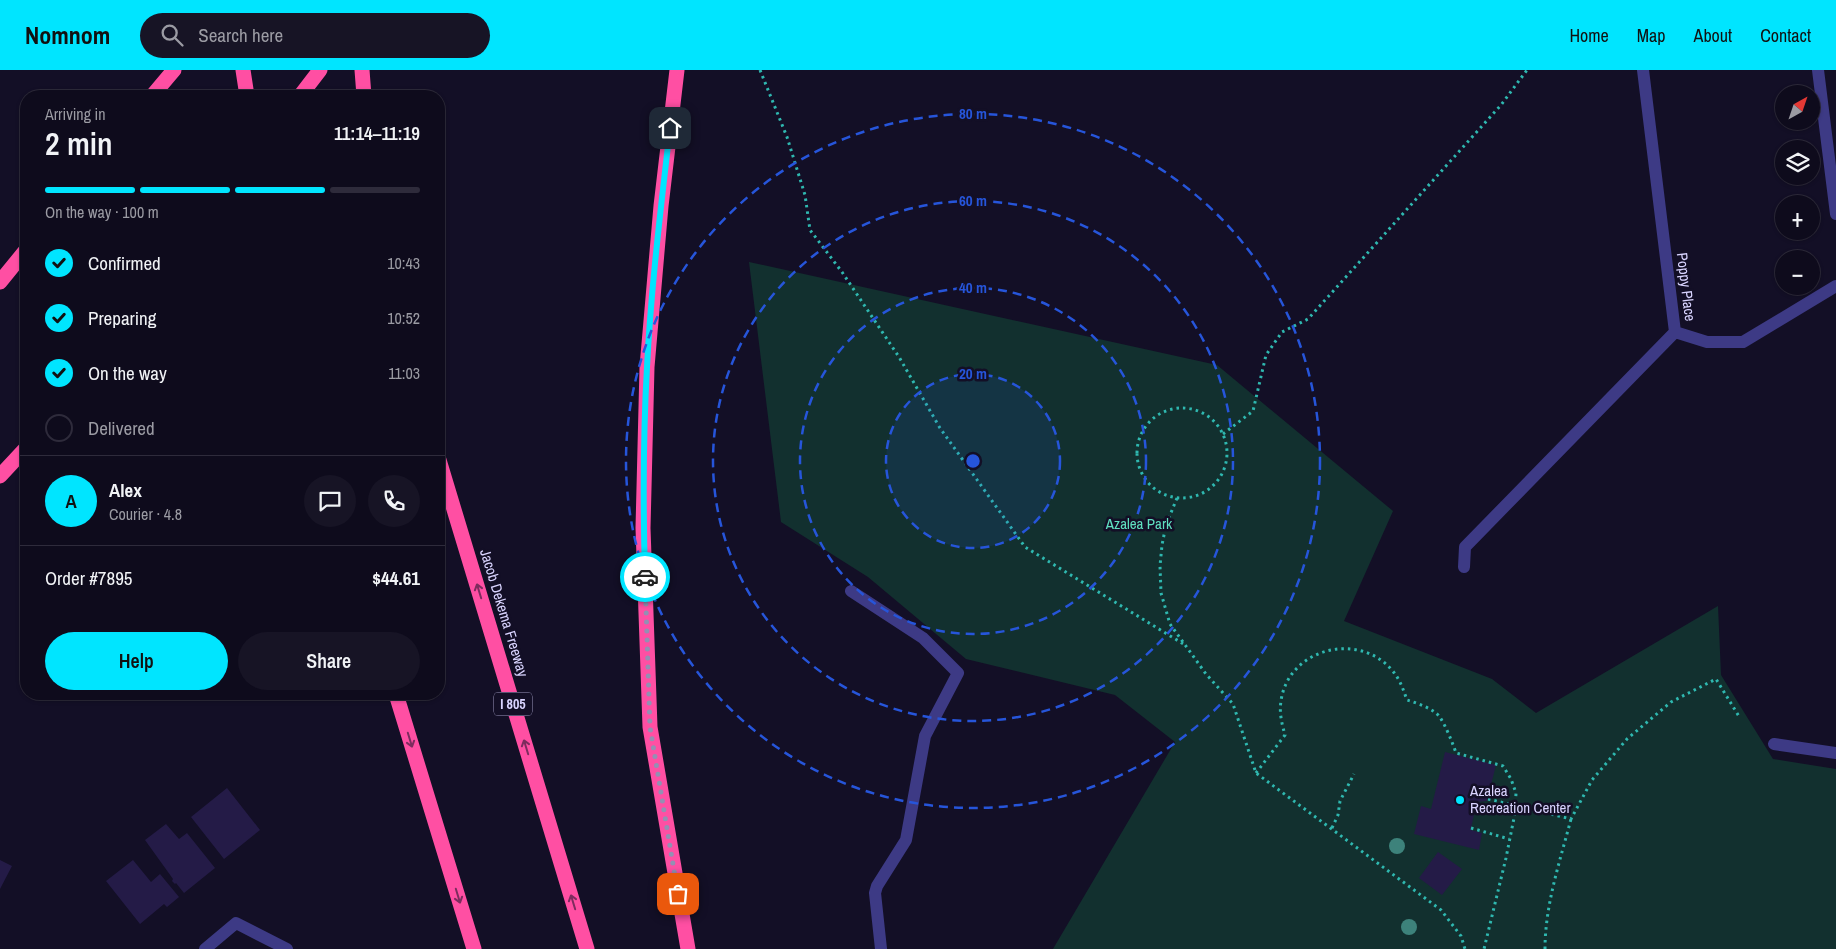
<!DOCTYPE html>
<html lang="en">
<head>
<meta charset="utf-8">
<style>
	body { margin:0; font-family:"Archivo Narrow",sans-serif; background:#171425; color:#f1f3f6; height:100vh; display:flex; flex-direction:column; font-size:19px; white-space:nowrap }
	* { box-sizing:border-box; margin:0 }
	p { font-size:16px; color:#9b9ba3 }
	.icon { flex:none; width:28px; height:28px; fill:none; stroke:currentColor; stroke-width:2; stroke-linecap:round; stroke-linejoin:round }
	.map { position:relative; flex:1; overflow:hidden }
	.panel { position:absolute; left:20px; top:20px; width:425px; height:610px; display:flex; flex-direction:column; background:#0e0b1c; border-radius:20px; box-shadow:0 1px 4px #0004,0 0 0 1px #2e2b3b }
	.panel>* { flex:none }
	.needle { width:32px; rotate:40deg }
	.controls { position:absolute; left:1775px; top:15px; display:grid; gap:10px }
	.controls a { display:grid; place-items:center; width:45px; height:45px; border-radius:50%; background:#0e0b1c; box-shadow:0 1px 4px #0004,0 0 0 1px #2e2b3b; font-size:25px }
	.pin { position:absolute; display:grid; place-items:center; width:42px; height:42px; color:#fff; margin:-21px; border-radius:10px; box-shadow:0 2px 8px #0006 }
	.courier { position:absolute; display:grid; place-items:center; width:50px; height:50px; margin:-25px; border:4px solid #00e5ff; border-radius:50%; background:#fff; color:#222; box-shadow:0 1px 6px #0007 }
	.head em { font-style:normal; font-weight:600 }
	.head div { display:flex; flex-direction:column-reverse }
	.head { display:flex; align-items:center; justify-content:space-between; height:85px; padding:0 25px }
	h1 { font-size:32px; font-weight:600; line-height:38px }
	.bar { display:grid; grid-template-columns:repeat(4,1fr); gap:8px 5px; align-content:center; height:60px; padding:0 25px }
	.bar i { height:6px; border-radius:4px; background:#2e2b3b }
	.bar .active { background:#00e5ff }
	.bar p { grid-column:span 4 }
	.line { display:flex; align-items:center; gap:12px; padding:0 25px; border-top:1px solid #2e2b3b }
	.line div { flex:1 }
	.round { display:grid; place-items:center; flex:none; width:52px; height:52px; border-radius:26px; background:#171425 }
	ol { padding:0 25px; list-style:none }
	li { display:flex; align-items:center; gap:15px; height:55px }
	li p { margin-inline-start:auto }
	li .icon { padding:5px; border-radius:50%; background:#00e5ff; color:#111; stroke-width:4 }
	li:last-child { color:#9b9ba3 }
	li i { width:28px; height:28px; border:2px solid #2e2b3b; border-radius:50% }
	.primary-button { display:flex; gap:10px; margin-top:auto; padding:10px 25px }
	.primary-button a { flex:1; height:58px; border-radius:30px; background:#00e5ff; color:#111; font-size:20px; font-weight:600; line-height:58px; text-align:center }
	.primary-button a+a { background:#171425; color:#f1f3f6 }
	header { display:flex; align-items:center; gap:30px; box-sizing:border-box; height:70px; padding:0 25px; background:#00e5ff; color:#111 }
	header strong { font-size:24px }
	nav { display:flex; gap:28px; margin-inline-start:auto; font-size:18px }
	.search { width:350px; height:45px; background:#171425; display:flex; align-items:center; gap:12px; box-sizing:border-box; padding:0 18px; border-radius:28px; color:#9b9ba3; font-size:19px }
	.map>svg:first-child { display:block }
</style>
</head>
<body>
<header>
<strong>Nomnom</strong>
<div class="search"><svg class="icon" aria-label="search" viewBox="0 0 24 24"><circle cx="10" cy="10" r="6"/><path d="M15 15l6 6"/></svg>Search here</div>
<nav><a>Home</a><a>Map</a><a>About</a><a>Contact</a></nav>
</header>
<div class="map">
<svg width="1836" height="879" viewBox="0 0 1836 879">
	<rect width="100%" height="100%" fill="#130f26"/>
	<!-- green -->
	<path fill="#12302f" d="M 749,192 L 1217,295 L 1393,441 L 1344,551 L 1492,609 L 1536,643 L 1718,536 L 1721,605 L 1773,689 L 1836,699 L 1836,879 L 1053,879 L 1175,672 L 1115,625 L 966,589 L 868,507 L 781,452 Z"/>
	<!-- building -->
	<path fill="#241b47" d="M 1445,682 L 1496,695 L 1487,731 L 1477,732 L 1471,758 L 1471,760 L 1482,763 L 1479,780 L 1414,764 L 1421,736 L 1431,739 Z
		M 227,718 L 260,760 L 224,789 L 191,747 Z
		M 166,754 L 179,769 L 187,763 L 215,798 L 184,823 L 176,813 L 175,814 L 172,811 L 173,809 L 145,770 Z
		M 1438,782 L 1462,799 L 1442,825 L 1419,808 Z
		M 0,790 L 12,796 L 0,819 Z
		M 133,790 L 151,812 L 160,804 L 179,827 L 167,837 L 164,834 L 140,854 L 106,811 Z"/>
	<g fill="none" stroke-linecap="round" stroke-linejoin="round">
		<!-- path -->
		<path stroke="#2fb8b0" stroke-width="3" stroke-dasharray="2.5 4" stroke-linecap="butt" d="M 760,0 L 787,67 L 805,125 L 810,160 L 842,202 L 899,287 L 940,358 L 1025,477 L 1185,575
			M1137 383a45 45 0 1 1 90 0a45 45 0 1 1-90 0Z
			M 1223,364 L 1253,341 L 1266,285 L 1282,262 L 1308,249 L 1501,35 L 1527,0
			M 1177,428 L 1166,455 L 1162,475 L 1160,496 L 1161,523 L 1170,554 L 1206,604 L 1233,634 L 1256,703 L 1441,840 L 1461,866 L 1465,879
			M 1256,703 L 1285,665 C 1282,654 1279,643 1281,631 C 1288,579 1357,561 1391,599 C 1400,609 1403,619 1407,630 C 1417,633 1428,637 1436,643 C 1443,648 1453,674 1456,683 L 1503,696 L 1511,709 L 1516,723 L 1515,743 L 1506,788 L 1484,879
			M 1488,729 L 1571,749 L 1592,710 L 1627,669 L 1671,632 L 1716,609 L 1740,648
			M 1332,758 L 1338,745 L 1340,731 L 1354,704
			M 1471,758 L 1509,769
			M 1545,879 C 1545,835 1560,791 1571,749"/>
		<!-- minor -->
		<path stroke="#3d3a85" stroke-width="12" d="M 1643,0 L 1675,262 L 1707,272 L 1743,272 L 1836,216
			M 1818,0 L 1836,144
			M 1464,497 L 1465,477 L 1675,262
			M 851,521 L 923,568 L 958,603 L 925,666 L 906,770 L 877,816 L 875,823 L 881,879
			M 1774,674 L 1836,683
			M 205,879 L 236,853 L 287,879"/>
		<!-- highway -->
		<path stroke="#ff4fa3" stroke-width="15" d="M 243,0 L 247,26
			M 362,0 L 364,26
			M 677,0 L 661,136 L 647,297 L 643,458 L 650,657 L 688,879
			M 152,26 L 174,0
			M 300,26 L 320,0
			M 0,212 L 26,180
			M 439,390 L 587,879
			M 0,406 L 26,378
			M 396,624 L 474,879"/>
	</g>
	<!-- trees -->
	<g fill="#3d827b">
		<circle cx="1397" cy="776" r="8"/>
		<circle cx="1409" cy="857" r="8"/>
	</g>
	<!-- one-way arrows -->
	<defs><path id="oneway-shaft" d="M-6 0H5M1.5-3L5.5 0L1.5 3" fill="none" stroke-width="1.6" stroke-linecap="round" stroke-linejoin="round" transform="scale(1.25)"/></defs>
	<g stroke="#7d2c5e">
		<use href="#oneway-shaft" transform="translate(479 521) rotate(-107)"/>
		<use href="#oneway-shaft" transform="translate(410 670) rotate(73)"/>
		<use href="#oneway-shaft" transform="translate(526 677) rotate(-107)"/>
		<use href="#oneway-shaft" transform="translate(458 826) rotate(73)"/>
		<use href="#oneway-shaft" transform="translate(573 832) rotate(-107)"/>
	</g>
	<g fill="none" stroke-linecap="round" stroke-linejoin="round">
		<!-- done -->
		<path stroke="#948fb3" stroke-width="5" stroke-dasharray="0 9" d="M 645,507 L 650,657 L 678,824"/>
		<!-- route -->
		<path stroke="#00e5ff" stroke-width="6" d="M 645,507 C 643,437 643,367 647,297 C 651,217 661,137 670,58"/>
	</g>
	<!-- distance rings -->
	<circle cx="973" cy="391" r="87" fill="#2655da" fill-opacity=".12"/>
	<g fill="none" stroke="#2655da" stroke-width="2.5" stroke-dasharray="9 6">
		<circle cx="973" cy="391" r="87"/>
		<circle cx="973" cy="391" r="173"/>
		<circle cx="973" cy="391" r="260"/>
		<circle cx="973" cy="391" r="347"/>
	</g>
	<!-- markers -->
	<circle fill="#00e5ff" stroke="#130f26" stroke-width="2" cx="1460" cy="730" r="5"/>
	<g text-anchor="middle" stroke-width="5" stroke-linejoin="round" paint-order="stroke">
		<!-- shield labels -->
		<rect fill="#130f26" stroke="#9e99be" stroke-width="1" x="494" y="622.5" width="38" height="23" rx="4"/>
		<g font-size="14" font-weight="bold" fill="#d9d4ff">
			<text x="513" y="639">I 805</text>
		</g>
		<!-- street labels -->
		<g font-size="15" fill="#d9d4ff" stroke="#130f26">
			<text transform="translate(1686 217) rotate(83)" y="5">Poppy Place</text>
			<text transform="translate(504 543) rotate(73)" y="5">Jacob Dekema Freeway</text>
		</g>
		<!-- park labels -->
		<g font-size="15" fill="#5fe0c0" stroke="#130f26">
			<text x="1139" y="459">Azalea Park</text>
		</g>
		<!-- poi labels -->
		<g font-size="15" fill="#d9d4ff" stroke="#130f26" text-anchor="start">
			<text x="1470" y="726">Azalea<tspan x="1470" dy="17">Recreation Center</tspan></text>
		</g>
	</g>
	<circle cx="973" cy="391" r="8" fill="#2655da" stroke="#130f26" stroke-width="2.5"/>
	<g font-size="15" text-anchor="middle" font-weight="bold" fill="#2655da" stroke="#130f26" stroke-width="5" stroke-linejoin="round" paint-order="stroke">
		<text x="973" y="49">80 m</text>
		<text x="973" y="136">60 m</text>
		<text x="973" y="223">40 m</text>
		<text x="973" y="309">20 m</text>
	</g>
</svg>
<div class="controls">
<a><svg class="needle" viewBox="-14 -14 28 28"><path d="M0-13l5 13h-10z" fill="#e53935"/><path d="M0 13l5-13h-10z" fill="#9b9ba3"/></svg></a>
<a><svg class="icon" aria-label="layers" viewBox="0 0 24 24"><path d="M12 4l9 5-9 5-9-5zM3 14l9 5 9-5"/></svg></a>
<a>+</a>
<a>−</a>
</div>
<div class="pin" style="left:678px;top:824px;background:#ea580c"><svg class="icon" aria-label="bag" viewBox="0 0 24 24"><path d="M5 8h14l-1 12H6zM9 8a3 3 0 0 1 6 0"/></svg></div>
<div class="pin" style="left:670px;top:58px;background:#1f2937"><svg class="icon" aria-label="home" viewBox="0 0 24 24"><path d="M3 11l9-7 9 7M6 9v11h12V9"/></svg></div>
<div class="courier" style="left:645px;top:507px"><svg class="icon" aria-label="car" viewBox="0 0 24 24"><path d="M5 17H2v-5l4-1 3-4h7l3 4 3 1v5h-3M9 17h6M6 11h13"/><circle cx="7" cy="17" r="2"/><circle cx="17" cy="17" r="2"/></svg></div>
<section class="panel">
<div class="head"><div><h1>2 min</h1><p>Arriving in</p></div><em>11:14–11:19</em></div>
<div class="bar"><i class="active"></i><i class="active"></i><i class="active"></i><i></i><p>On the way · 100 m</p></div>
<ol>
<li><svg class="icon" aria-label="check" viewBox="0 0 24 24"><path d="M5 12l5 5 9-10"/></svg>Confirmed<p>10:43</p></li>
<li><svg class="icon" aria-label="check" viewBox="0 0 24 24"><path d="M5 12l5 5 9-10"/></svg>Preparing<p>10:52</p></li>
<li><svg class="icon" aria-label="check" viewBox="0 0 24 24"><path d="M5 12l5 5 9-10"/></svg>On the way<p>11:03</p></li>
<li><i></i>Delivered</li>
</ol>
<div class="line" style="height:90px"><b class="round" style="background:#00e5ff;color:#111">A</b><div><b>Alex</b><p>Courier · 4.8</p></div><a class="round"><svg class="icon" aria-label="chat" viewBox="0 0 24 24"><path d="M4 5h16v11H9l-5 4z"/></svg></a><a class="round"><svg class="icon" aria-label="phone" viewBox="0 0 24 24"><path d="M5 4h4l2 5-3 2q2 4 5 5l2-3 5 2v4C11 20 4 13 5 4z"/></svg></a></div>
<div class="line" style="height:65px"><div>Order #7895</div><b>$44.61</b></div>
<div class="primary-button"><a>Help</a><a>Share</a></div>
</section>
</div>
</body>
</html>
